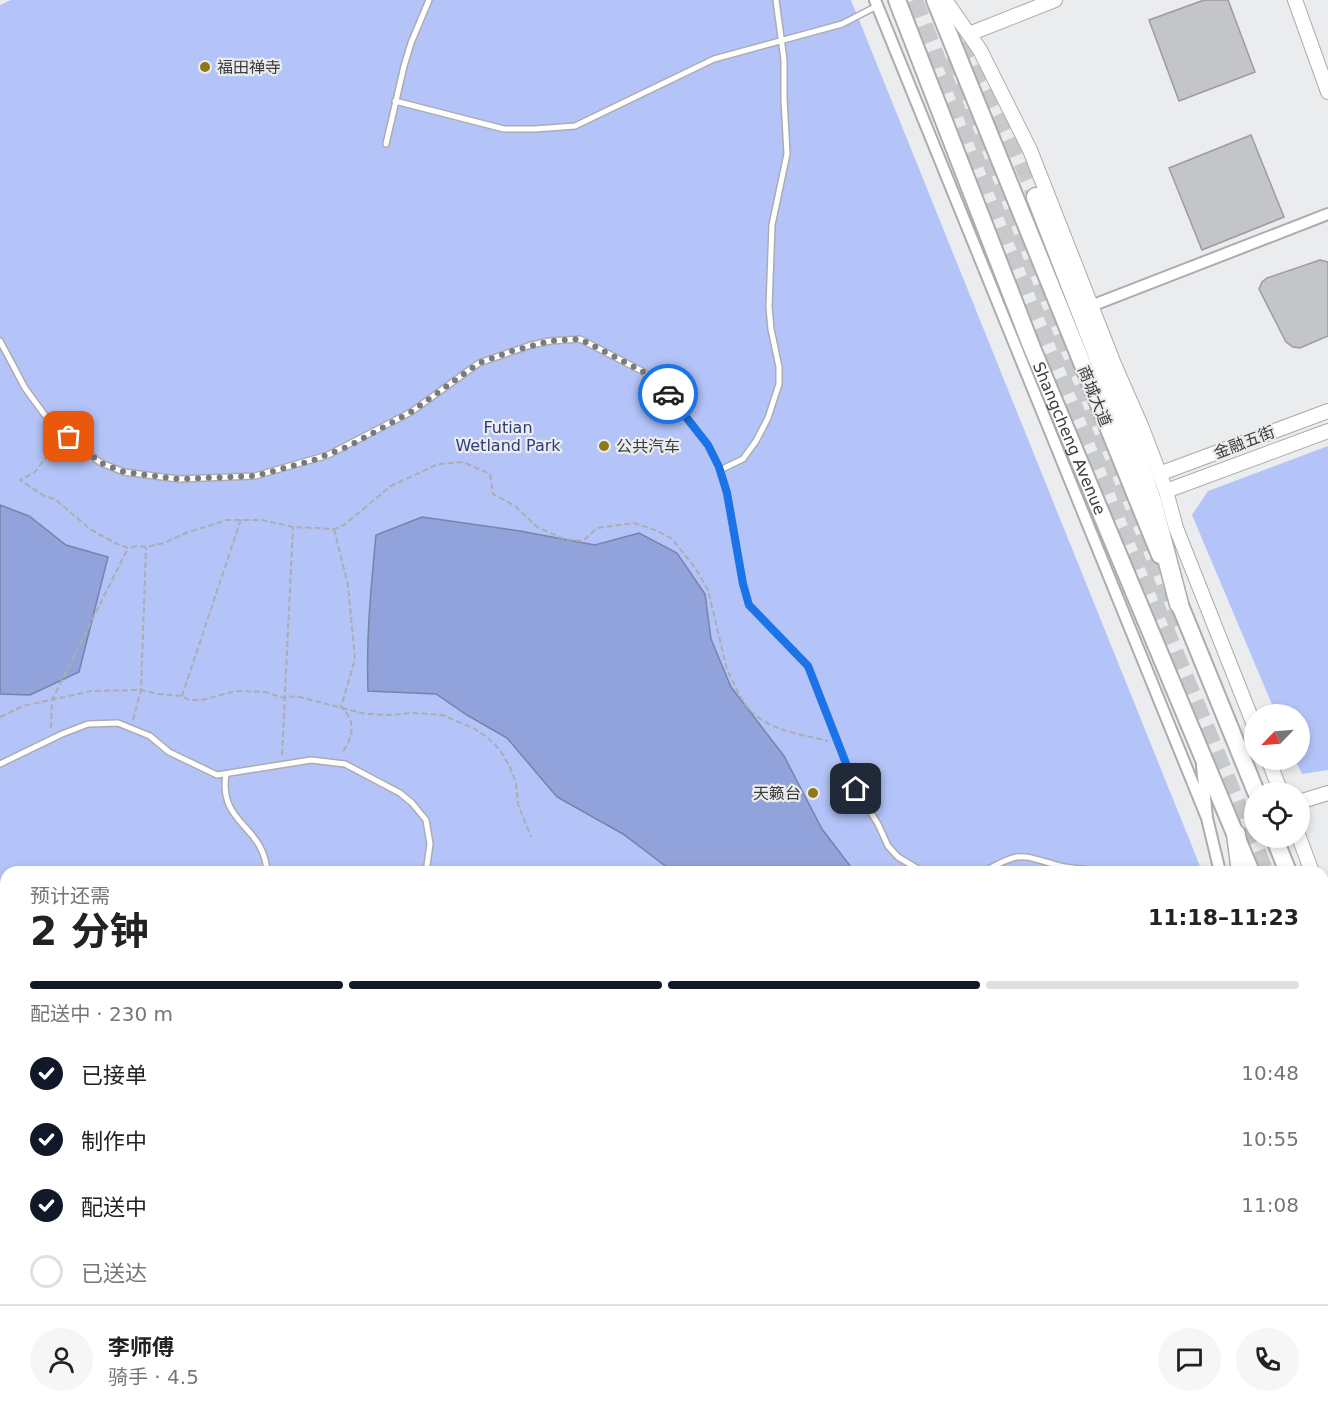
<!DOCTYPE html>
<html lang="zh">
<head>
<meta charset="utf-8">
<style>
	body { margin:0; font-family:"DejaVu Sans","Noto Sans SC",sans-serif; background:#f6f6f6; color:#222; height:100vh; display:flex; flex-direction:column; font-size:22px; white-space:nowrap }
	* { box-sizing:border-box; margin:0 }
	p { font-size:20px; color:#767676 }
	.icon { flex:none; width:33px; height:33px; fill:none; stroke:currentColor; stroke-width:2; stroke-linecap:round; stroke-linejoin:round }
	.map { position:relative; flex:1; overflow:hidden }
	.sheet { position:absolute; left:0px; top:866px; width:1329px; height:560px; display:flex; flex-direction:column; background:#fff; border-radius:18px 18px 0 0; box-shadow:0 3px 9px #0003 }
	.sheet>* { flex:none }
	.needle { width:39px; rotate:245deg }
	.controls { position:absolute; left:1244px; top:704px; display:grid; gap:12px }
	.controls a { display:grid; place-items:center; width:66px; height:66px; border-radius:50%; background:#fff; box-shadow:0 3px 9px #0003; font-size:30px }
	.pin { position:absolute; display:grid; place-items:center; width:51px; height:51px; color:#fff; margin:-26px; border-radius:12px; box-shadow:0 3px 9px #0006 }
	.courier { position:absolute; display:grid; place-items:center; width:60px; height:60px; margin:-30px; border:4px solid #1a73e8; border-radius:50%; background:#fff; color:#222; box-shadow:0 2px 8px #0007 }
	.head em { font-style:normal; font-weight:700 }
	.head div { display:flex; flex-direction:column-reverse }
	.head { display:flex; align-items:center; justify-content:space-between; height:102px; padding:0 30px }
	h1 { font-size:39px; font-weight:700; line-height:45px }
	.bar { display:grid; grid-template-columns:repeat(4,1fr); gap:9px 6px; align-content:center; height:72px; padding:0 30px }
	.bar i { height:8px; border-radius:4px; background:#e0e0e0 }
	.bar .active { background:#111827 }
	.bar p { grid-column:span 4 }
	.line { display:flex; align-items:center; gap:15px; padding:0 30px; border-top:2px solid #e0e0e0 }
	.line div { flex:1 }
	.round { display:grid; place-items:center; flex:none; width:63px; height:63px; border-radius:32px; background:#f6f6f6 }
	ol { padding:0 30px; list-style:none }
	li { display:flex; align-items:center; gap:18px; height:66px }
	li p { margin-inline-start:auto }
	li .icon { padding:6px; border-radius:50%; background:#111827; color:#fff; stroke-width:4 }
	li:last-child { color:#767676 }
	li i { width:33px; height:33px; border:3px solid #e0e0e0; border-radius:50% }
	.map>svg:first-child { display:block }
</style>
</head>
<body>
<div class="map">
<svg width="1328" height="1424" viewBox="0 0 1328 1424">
	<rect width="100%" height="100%" fill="#ebecee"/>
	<!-- green -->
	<path fill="#b4c4f9" d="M 11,0 L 851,0 L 1202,871 L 6,872 L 6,1419 L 1323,1419 L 1323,1195 L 1328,1208 L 1328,1424 L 0,1424 L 0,5 Z
		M 1328,446 L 1328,770 L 1302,774 L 1295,759 L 1299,759 L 1299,714 L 1276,714 L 1192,515 L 1208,491 Z"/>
	<!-- water -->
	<path fill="#92a2da" stroke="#7883ab" stroke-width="1.5" d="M 0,505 L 29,516 L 66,545 L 108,557 L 79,672 L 30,695 L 0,694 Z
		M 422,517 L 520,531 L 595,545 L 639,533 L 677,553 L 705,594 L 711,639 L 731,687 L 784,756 L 822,829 L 854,871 L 672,871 L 623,834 L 557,797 L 507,738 L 467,715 L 436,694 L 368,691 C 366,638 371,587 376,535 Z"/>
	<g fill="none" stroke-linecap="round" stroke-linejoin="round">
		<!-- river -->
		<path stroke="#92a2da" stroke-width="24" d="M 1244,1424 L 1245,1419"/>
	</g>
	<!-- building -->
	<path fill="#c4c5c8" stroke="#9b9c9f" stroke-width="1.5" d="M 1204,0 L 1228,0 L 1255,72 L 1179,101 L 1149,20 Z
		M 1251,135 L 1284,217 L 1202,250 L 1169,168 Z
		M 1320,260 L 1328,262 L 1328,336 L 1300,348 L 1293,347 L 1286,342 L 1259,289 L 1262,282 L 1267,278 Z"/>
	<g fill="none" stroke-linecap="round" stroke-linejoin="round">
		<!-- trunk-tunnel -->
		<path stroke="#c8c9cb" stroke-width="18" stroke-dasharray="18 9" stroke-linecap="butt" d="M 914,0 L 1029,298 L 1265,872
			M 948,19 C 982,76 1012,134 1036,197
			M 949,58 L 1181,633
			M 1323,982 L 1328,994
			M 1323,1015 L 1328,1027"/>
		<!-- service casing -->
		<g stroke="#abacaf" stroke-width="8">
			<path id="service" d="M 395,101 L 504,129 L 535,129 L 575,126 L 714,59 L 842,24 L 877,6
				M 386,144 L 404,66 L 411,43 L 429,0
				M 0,341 L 25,388 L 44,414 L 76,444 L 101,463 L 124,472 L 178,479 L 255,476 L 328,455 L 411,412 L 479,363 L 531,345 L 550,341 L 580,339 L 642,371 L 659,384 L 708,445 L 719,467 L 727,493 L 743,584 L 749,605 L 808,666 L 856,789 L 878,824 L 888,846 L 898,857 L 923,872
				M 720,470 L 743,459 L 756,441 L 768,418 L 779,384 L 779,367 L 771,329 L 769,307 L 772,225 L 787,154 L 784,99 L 784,60 L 776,0
				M 0,764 L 62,734 L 88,724 L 118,723 L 150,736 L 169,752 L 217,775 L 311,760 L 345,764 L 400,793 L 412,803 L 426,820 L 430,844 L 426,872
				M 226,774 C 218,825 264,824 267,872
				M 983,872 C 1023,850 1019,855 1060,866 C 1072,869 1085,868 1097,872
				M 0,1007 L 6,1007
				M 0,1155 L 6,1157"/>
		</g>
		<!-- minor casing -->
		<g stroke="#abacaf" stroke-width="14">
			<path id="minor" d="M 875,0 L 1207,818
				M 1091,306 L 1328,214
				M 1202,766 L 1207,818 L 1220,872
				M 1323,1153 L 1328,1166"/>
		</g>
		<!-- tertiary casing -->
		<g stroke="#abacaf" stroke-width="16">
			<path id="tertiary" d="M 945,0 L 980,50 L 1030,150 L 1114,364 L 1142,428 L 1166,491 L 1176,528 L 1254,725
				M 1295,0 L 1328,92
				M 969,34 L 1055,0
				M 1159,474 L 1328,411
				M 1166,491 L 1328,431
				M 1268,759 L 1281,792
				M 1299,802 L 1328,793
				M 1299,837 L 1312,872
				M 1323,908 L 1328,952"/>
		</g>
		<!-- primary casing -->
		<g stroke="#abacaf" stroke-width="20">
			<g id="primary">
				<path id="s1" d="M 897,0 L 1032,348 L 1251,872"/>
				<path d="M 935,0 L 1160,555"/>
				<path d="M 1175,593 L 1256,792"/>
				<path d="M 1274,837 L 1288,872"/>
				<path d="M 1323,958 L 1328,970"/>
				<path d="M 1323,1046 L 1328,1059"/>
			</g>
		</g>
		<!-- trunk casing -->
		<g stroke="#abacaf" stroke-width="21">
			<path id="trunk" d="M 1036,197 L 1131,441 L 1152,501 L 1179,604
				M 1236,834 L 1241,872
				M 1323,1103 L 1328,1115"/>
		</g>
		<!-- path -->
		<path stroke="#acadaf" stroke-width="2" stroke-dasharray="6 3" stroke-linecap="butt" d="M 62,443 L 47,456 L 35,472 L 20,480 L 44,496 L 55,499 L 90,529 L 115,543 L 128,548 L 137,546 L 146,547 L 164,543 L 186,533 L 227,520 L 262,520 L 293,527 L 334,529 L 344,525 L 391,486 L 438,464 L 463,462 L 490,474 L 493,494 L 515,506 L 537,527 L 564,539 L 583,541 L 597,528 L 634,523 L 658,531 L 672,539 L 696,569 L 708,590 L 727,670 C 733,680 736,690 742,699 C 758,729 799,734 828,741
			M 334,529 L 348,585 L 355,659 L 341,707 C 357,722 353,737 342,753
			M 182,696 L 241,519
			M 0,717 L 23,706 L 91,691 L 141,690 L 159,694 L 182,696 L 189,700 L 202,700 L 236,691 L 265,692 L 284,698 L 296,696 L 366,714 L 390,715 L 413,713 L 442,715 L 473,728 L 487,737 L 500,750 L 510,767 L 516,783 L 518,804 L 531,837
			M 133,720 L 141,690 L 146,547
			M 51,728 L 52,700 L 128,548
			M 282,755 L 293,527
			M 709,1419 L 716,1424
			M 774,1424 L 778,1419"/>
		<!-- service -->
		<use href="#service" stroke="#fff" stroke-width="5"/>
		<!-- minor -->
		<use href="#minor" stroke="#fff" stroke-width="10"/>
		<!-- tertiary -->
		<use href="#tertiary" stroke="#fff" stroke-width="14"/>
		<!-- primary -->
		<use href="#primary" stroke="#fff" stroke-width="16"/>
		<!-- trunk -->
		<use href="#trunk" stroke="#fff" stroke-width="18"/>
	</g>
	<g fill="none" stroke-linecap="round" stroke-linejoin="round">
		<!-- done -->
		<path stroke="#797a7b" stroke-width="6" stroke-dasharray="0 10.8" d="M 69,437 L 101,463 L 124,472 L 178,479 L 255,476 L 314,460 L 349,446 L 411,412 L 479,363 L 512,351 L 550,341 L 580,339 L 642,371 L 659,384 L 668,394"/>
		<!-- route -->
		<path stroke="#1a73e8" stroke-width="8" d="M 668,394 L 708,445 L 719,467 L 727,493 L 743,584 L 749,605 L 808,666 L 856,789"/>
	</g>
	<!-- markers -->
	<g fill="#91771c" stroke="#ebecee" stroke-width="2">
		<circle cx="205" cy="67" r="6"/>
		<circle cx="604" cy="446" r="6"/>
		<circle cx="813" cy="793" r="6"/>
	</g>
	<g text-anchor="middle" stroke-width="4.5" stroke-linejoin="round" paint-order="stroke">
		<!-- poi labels -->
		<g font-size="16" fill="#3c3c3d" stroke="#ebecee" text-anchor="start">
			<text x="217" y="73">福田禅寺</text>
			<text x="616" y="452">公共汽车</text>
			<text x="801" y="799" text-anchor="end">天籁台</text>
		</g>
		<!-- street labels -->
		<g font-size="16" fill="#3c3c3d" stroke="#ebecee">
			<text transform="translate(1095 396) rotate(68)" y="6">商城大道</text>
			<text dy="6" stroke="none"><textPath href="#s1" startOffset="471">Shangcheng Avenue</textPath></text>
			<text transform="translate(1244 442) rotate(-21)" y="6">金融五街</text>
		</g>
		<!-- park labels -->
		<g font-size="16" fill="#2e3b7f" stroke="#ebecee">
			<text x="508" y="433">Futian<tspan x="508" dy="18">Wetland Park</tspan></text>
		</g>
	</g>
</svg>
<div class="controls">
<a><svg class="needle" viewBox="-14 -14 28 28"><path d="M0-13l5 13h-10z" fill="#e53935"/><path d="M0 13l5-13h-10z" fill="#767676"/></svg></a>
<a><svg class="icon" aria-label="locate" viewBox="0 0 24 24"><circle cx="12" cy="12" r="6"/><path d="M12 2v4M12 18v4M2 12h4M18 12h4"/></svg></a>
</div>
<div class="pin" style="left:69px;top:437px;background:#ea580c"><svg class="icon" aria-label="bag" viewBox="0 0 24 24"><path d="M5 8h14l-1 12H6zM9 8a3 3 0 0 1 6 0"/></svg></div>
<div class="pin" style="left:856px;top:789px;background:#1f2937"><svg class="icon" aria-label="home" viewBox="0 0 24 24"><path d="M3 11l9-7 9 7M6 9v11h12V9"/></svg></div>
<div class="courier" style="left:668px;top:394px"><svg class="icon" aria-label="car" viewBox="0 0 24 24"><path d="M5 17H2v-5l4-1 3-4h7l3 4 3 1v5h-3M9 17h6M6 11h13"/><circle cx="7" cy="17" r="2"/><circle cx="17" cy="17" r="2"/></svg></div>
<section class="sheet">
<div class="head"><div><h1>2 分钟</h1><p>预计还需</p></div><em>11:18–11:23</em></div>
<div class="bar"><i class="active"></i><i class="active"></i><i class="active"></i><i></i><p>配送中 · 230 m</p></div>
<ol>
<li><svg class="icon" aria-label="check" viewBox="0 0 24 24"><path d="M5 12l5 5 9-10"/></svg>已接单<p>10:48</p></li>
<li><svg class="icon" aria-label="check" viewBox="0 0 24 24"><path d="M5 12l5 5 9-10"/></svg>制作中<p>10:55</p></li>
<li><svg class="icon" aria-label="check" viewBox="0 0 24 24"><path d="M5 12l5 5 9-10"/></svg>配送中<p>11:08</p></li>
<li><i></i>已送达</li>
</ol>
<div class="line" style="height:108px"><a class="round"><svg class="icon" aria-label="person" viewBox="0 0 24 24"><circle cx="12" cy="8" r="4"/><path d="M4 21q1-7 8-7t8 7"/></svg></a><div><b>李师傅</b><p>骑手 · 4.5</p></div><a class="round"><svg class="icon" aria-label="chat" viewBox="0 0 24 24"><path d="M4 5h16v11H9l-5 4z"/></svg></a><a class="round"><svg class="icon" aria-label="phone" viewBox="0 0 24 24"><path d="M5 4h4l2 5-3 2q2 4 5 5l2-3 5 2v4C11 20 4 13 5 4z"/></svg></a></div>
</section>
</div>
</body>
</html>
